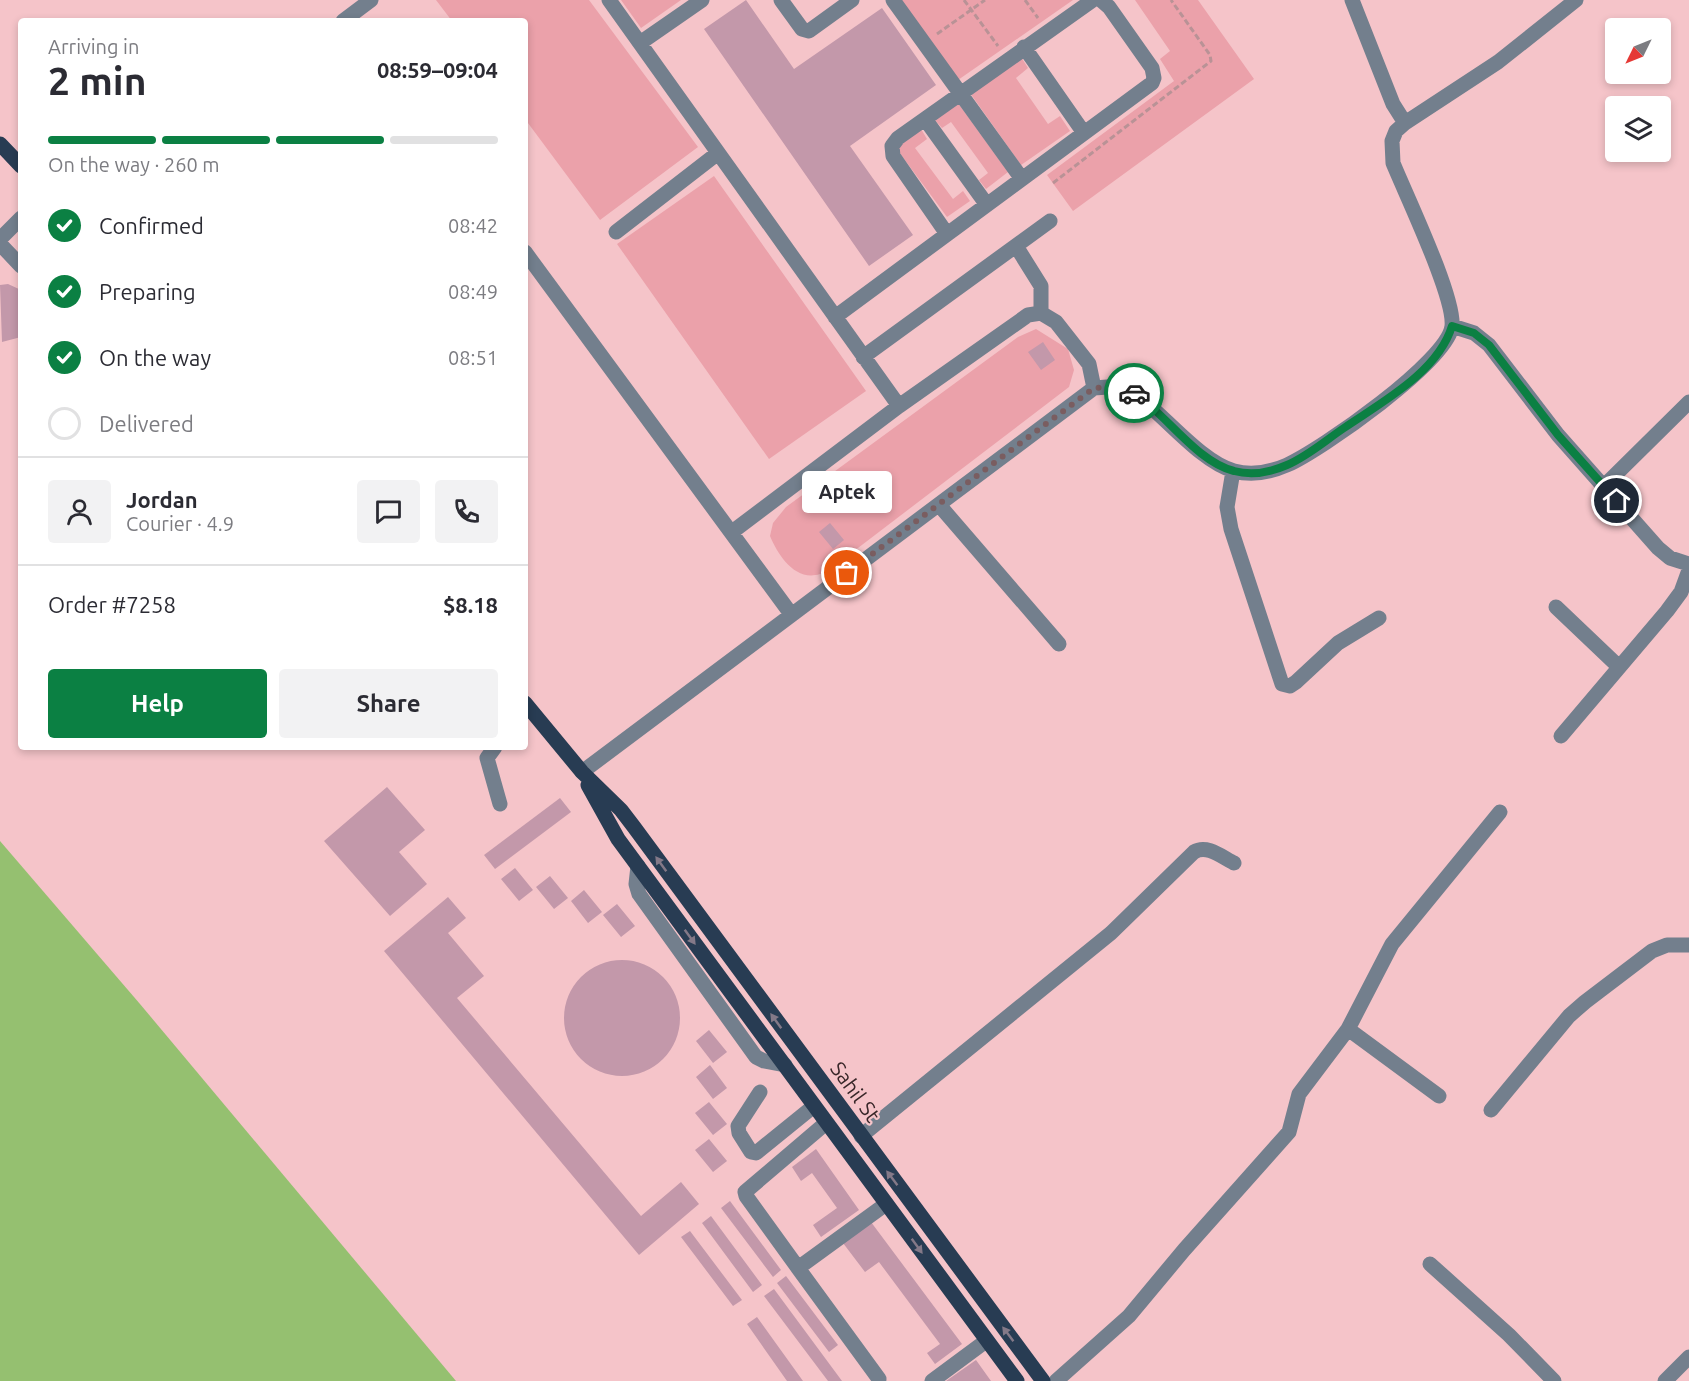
<!DOCTYPE html>
<html lang="en">
<head>
<meta charset="utf-8">
<style>
	body { margin:0; font-family:Ubuntu,sans-serif; background:#f2f2f3; color:#2b2b33; height:100vh; display:flex; flex-direction:column; font-size:22px; white-space:nowrap }
	* { box-sizing:border-box; margin:0 }
	p { font-size:20px; color:#7c7c81 }
	.icon { flex:none; width:33px; height:33px; fill:none; stroke:currentColor; stroke-width:2; stroke-linecap:round; stroke-linejoin:round }
	.map { position:relative; flex:1; overflow:hidden }
	.panel { position:absolute; left:18px; top:18px; width:510px; height:732px; display:flex; flex-direction:column; background:#fff; border-radius:6px; box-shadow:0 3px 9px #0003 }
	.panel>* { flex:none }
	.needle { width:39px; rotate:227deg }
	.controls { position:absolute; left:1605px; top:18px; display:grid; gap:12px }
	.controls a { display:grid; place-items:center; width:66px; height:66px; border-radius:6px; background:#fff; box-shadow:0 3px 9px #0003; font-size:30px }
	.pin { position:absolute; display:grid; place-items:center; width:51px; height:51px; color:#fff; margin:-26px; border:3px solid #fff; border-radius:50%; box-shadow:0 2px 6px #0007 }
	.courier { position:absolute; display:grid; place-items:center; width:60px; height:60px; margin:-30px; border:4px solid #0b8043; border-radius:50%; background:#fff; color:#222; box-shadow:0 2px 8px #0007 }
	.bubble { position:absolute; height:42px; border-radius:6px; background:#fff; box-shadow:0 3px 9px #0003; font-size:20px; font-weight:600; line-height:42px; text-align:center }
	.summary em { font-style:normal; font-weight:600 }
	.summary div { display:flex; flex-direction:column-reverse }
	.summary { display:flex; align-items:center; justify-content:space-between; height:102px; padding:0 30px }
	h1 { font-size:39px; font-weight:600; line-height:45px }
	.bar { display:grid; grid-template-columns:repeat(4,1fr); gap:9px 6px; align-content:center; height:72px; padding:0 30px }
	.bar i { height:8px; border-radius:4px; background:#e1e1e2 }
	.bar .selected { background:#0b8043 }
	.bar p { grid-column:span 4 }
	.line { display:flex; align-items:center; gap:15px; padding:0 30px; border-top:2px solid #e1e1e2 }
	.line div { flex:1 }
	.round { display:grid; place-items:center; flex:none; width:63px; height:63px; border-radius:6px; background:#f2f2f3 }
	ol { padding:0 30px; list-style:none }
	li { display:flex; align-items:center; gap:18px; height:66px }
	li p { margin-inline-start:auto }
	li .icon { padding:6px; border-radius:50%; background:#0b8043; color:#fff; stroke-width:4 }
	li:last-child { color:#7c7c81 }
	li i { width:33px; height:33px; border:3px solid #e1e1e2; border-radius:50% }
	.action { display:flex; gap:12px; margin-top:auto; padding:12px 30px }
	.action a { flex:1; height:69px; border-radius:6px; background:#0b8043; color:#fff; font-size:24px; font-weight:600; line-height:69px; text-align:center }
	.action a+a { background:#f2f2f3; color:#2b2b33 }
	.map>svg:first-child { display:block }
</style>
</head>
<body>
<div class="map">
<svg width="1689" height="1381" viewBox="0 0 1689 1381">
	<rect width="100%" height="100%" fill="#f5c4c9"/>
	<!-- green -->
	<path fill="#eba1aa" d="M 436,0 L 589,0 L 698,147 L 600,220 L 525,119 L 525,21 L 452,21 Z
		M 621,0 L 681,0 L 641,28 Z
		M 901,0 L 1073,0 L 958,80 Z
		M 1135,0 L 1198,0 L 1254,79 L 1073,211 L 1047,175 L 1174,81 L 1160,59 L 1170,51 Z
		M 1021,57 L 1028,68 L 1016,78 L 1048,124 L 1060,116 L 1070,131 L 1021,165 L 970,93 Z
		M 958,103 L 1008,172 L 986,189 L 979,180 L 988,173 L 951,122 L 942,128 L 935,120 Z
		M 921,129 L 927,139 L 915,148 L 953,199 L 963,191 L 970,201 L 947,217 L 896,148 Z
		M 714,176 L 866,391 L 769,459 L 617,244 Z
		M 1036,329 L 1068,349 L 1074,370 L 1069,387 L 837,564 C 832,567 826,573 820,574 C 795,582 778,555 770,536 L 773,523 L 786,507 L 1018,337 Z"/>
	<!-- water -->
	<path fill="#95c070" d="M 0,841 L 140,1004 L 456,1381 L 0,1381 Z"/>
	<!-- building -->
	<path fill="#c398aa" d="M 746,0 L 794,69 L 882,8 L 936,85 L 850,146 L 913,235 L 869,266 L 704,29 Z
		M 8,284 L 21,290 L 21,337 L 2,342 L 0,285 Z
		M 1043,342 L 1055,360 L 1041,370 L 1028,352 Z
		M 830,523 L 844,540 L 833,549 L 819,532 Z
		M 387,787 L 425,830 L 399,852 L 427,884 L 390,916 L 324,841 Z
		M 560,798 L 571,812 L 495,869 L 484,855 Z
		M 515,868 L 533,890 L 519,901 L 501,879 Z
		M 550,876 L 568,898 L 554,909 L 536,887 Z
		M 584,890 L 602,912 L 588,923 L 571,901 Z
		M 448,897 L 466,918 L 448,933 L 484,976 L 457,998 L 641,1216 L 681,1182 L 699,1204 L 639,1255 L 384,951 Z
		M 617,904 L 635,926 L 621,937 L 603,915 Z
		M564 1018a58 58 0 1 1 116 0a58 58 0 1 1-116 0Z
		M 709,1030 L 727,1052 L 713,1063 L 696,1041 Z
		M 710,1065 L 727,1088 L 713,1099 L 696,1077 Z
		M 709,1102 L 727,1124 L 713,1135 L 695,1113 Z
		M 709,1139 L 727,1161 L 713,1172 L 695,1150 Z
		M 816,1149 L 859,1210 L 821,1237 L 813,1225 L 837,1208 L 812,1173 L 801,1181 L 792,1167 Z
		M 730,1201 L 781,1270 L 773,1277 L 721,1208 Z
		M 711,1216 L 762,1285 L 753,1292 L 702,1223 Z
		M 871,1222 L 962,1344 L 935,1364 L 927,1353 L 940,1344 L 879,1262 L 865,1272 L 843,1243 Z
		M 690,1231 L 742,1300 L 733,1306 L 681,1237 Z
		M 786,1276 L 838,1345 L 829,1352 L 777,1283 Z
		M 774,1289 L 842,1381 L 828,1381 L 764,1296 Z
		M 757,1317 L 803,1381 L 787,1381 L 747,1324 Z
		M 976,1360 L 991,1381 L 946,1381 Z"/>
	<g fill="none" stroke-linecap="round" stroke-linejoin="round">
		<!-- path -->
		<path stroke="#b99296" stroke-width="3" stroke-dasharray="6 3" stroke-linecap="butt" d="M 964,0 L 998,46
			M 1025,0 L 1038,18
			M 937,34 L 985,0
			M 1053,183 L 1211,61 L 1210,55 L 1171,0"/>
		<!-- minor -->
		<path stroke="#737f8d" stroke-width="15" d="M 609,0 L 899,406
			M 781,0 L 802,29 L 809,31 L 852,0
			M 893,0 L 1022,179
			M 1352,0 L 1393,104 L 1405,123
			M 343,21 L 371,0
			M 640,43 L 702,0
			M 1024,47 L 1084,133
			M 925,119 L 987,205
			M 21,218 L 1,238 L 0,244 L 21,266
			M 616,232 L 718,153
			M 947,234 L 893,156 L 892,146 L 898,138 L 1093,0
			M 1016,246 L 1041,286 L 1041,313
			M 525,252 L 791,614
			M 835,317 L 1152,83 L 1154,78 L 1152,68 L 1109,7 L 1101,0
			M 1452,326 L 1474,333 L 1489,345 L 1558,435 L 1658,548 L 1670,558 L 1689,564
			M 863,357 L 1050,221
			M 1233,471 L 1227,507 L 1231,529 L 1282,684 L 1290,686 L 1296,682 L 1338,643 L 1379,618
			M 1604,486 L 1689,402
			M 940,506 L 1059,644
			M 732,532 L 899,406 L 1028,315 L 1041,313 L 1056,322 L 1089,364 L 1094,388
			M 1556,607 L 1618,666
			M 1561,736 L 1667,611 L 1681,592 L 1689,570
			M 495,747 L 487,758 L 500,804
			M 582,772 L 1094,388 L 1121,386 L 1130,390 C 1161,411 1200,462 1234,471 C 1252,476 1271,472 1287,465 C 1321,450 1448,361 1452,326 C 1455,297 1406,195 1393,163 L 1392,141 L 1396,131 L 1405,123 L 1498,62 L 1576,0
			M 638,866 L 636,884 L 639,894 L 756,1057 L 764,1061 L 785,1065
			M 1348,1029 L 1439,1096
			M 760,1092 L 738,1126 L 739,1133 L 751,1152 L 756,1153 L 814,1106
			M 1491,1110 L 1569,1016 L 1585,1002 L 1652,951 L 1667,945 L 1689,945
			M 861,1136 L 1111,933 L 1194,852 C 1207,844 1222,857 1234,863
			M 1430,1264 L 1509,1335 L 1554,1381
			M 798,1268 L 746,1196 L 745,1192 L 826,1123
			M 879,1379 L 798,1268 L 886,1204
			M 932,1381 L 986,1341
			M 1056,1381 L 1129,1316 L 1184,1250 L 1289,1132 L 1299,1094 L 1348,1029 L 1392,944 L 1500,812
			M 1665,1381 L 1689,1357"/>
		<!-- major -->
		<path stroke="#283c53" stroke-width="15" d="M 0,144 L 21,166
			M 525,703 L 582,772 L 621,810 L 634,827 L 1043,1381
			M 588,785 L 618,839 L 1017,1381"/>
	</g>
	<!-- one-way arrows -->
	<defs><path id="oneway-solid" d="M-6-.8H1V-3.2L6.5 0L1 3.2V.8H-6Z" transform="scale(1.5)"/></defs>
	<g fill="#847988">
		<use href="#oneway-solid" transform="translate(661 864) rotate(-126)"/>
		<use href="#oneway-solid" transform="translate(690 937) rotate(54)"/>
		<use href="#oneway-solid" transform="translate(776 1021) rotate(-126)"/>
		<use href="#oneway-solid" transform="translate(892 1178) rotate(-127)"/>
		<use href="#oneway-solid" transform="translate(917 1246) rotate(54)"/>
		<use href="#oneway-solid" transform="translate(1008 1334) rotate(-127)"/>
	</g>
	<g fill="none" stroke-linecap="round" stroke-linejoin="round">
		<!-- done -->
		<path stroke="#7a5d60" stroke-width="6" stroke-dasharray="0 10.8" d="M 847,573 L 1094,388 L 1121,386 L 1134,393"/>
		<!-- route -->
		<path stroke="#0b8043" stroke-width="8" d="M 1134,393 C 1166,414 1197,462 1234,471 C 1252,476 1271,472 1287,465 C 1308,456 1326,440 1344,428 C 1382,402 1438,372 1452,326 L 1474,333 L 1489,345 L 1558,435 L 1617,501"/>
	</g>
	<g text-anchor="middle" stroke-width="4.5" stroke-linejoin="round" paint-order="stroke">
		<!-- street labels -->
		<g font-size="21" fill="#382628" stroke="#f5c4c9">
			<text transform="translate(855 1092) rotate(54)" y="7">Sahil St</text>
		</g>
	</g>
</svg>
<div class="controls">
<a><svg class="needle" viewBox="-14 -14 28 28"><path d="M0-13l5 13h-10z" fill="#e53935"/><path d="M0 13l5-13h-10z" fill="#7c7c81"/></svg></a>
<a><svg class="icon" aria-label="layers" viewBox="0 0 24 24"><path d="M12 4l9 5-9 5-9-5zM3 14l9 5 9-5"/></svg></a>
</div>
<div class="pin" style="left:847px;top:573px;background:#ea580c"><svg class="icon" aria-label="bag" viewBox="0 0 24 24"><path d="M5 8h14l-1 12H6zM9 8a3 3 0 0 1 6 0"/></svg></div>
<div class="pin" style="left:1617px;top:501px;background:#1f2937"><svg class="icon" aria-label="home" viewBox="0 0 24 24"><path d="M3 11l9-7 9 7M6 9v11h12V9"/></svg></div>
<div class="courier" style="left:1134px;top:393px"><svg class="icon" aria-label="car" viewBox="0 0 24 24"><path d="M5 17H2v-5l4-1 3-4h7l3 4 3 1v5h-3M9 17h6M6 11h13"/><circle cx="7" cy="17" r="2"/><circle cx="17" cy="17" r="2"/></svg></div>
<div class="bubble" style="left:802px;top:471px;width:90px">Aptek</div>
<section class="panel">
<div class="summary"><div><h1>2 min</h1><p>Arriving in</p></div><em>08:59–09:04</em></div>
<div class="bar"><i class="selected"></i><i class="selected"></i><i class="selected"></i><i></i><p>On the way · 260 m</p></div>
<ol>
<li><svg class="icon" aria-label="check" viewBox="0 0 24 24"><path d="M5 12l5 5 9-10"/></svg>Confirmed<p>08:42</p></li>
<li><svg class="icon" aria-label="check" viewBox="0 0 24 24"><path d="M5 12l5 5 9-10"/></svg>Preparing<p>08:49</p></li>
<li><svg class="icon" aria-label="check" viewBox="0 0 24 24"><path d="M5 12l5 5 9-10"/></svg>On the way<p>08:51</p></li>
<li><i></i>Delivered</li>
</ol>
<div class="line" style="height:108px"><a class="round"><svg class="icon" aria-label="person" viewBox="0 0 24 24"><circle cx="12" cy="8" r="4"/><path d="M4 21q1-7 8-7t8 7"/></svg></a><div><b>Jordan</b><p>Courier · 4.9</p></div><a class="round"><svg class="icon" aria-label="chat" viewBox="0 0 24 24"><path d="M4 5h16v11H9l-5 4z"/></svg></a><a class="round"><svg class="icon" aria-label="phone" viewBox="0 0 24 24"><path d="M5 4h4l2 5-3 2q2 4 5 5l2-3 5 2v4C11 20 4 13 5 4z"/></svg></a></div>
<div class="line" style="height:78px"><div>Order #7258</div><b>$8.18</b></div>
<div class="action"><a>Help</a><a>Share</a></div>
</section>
</div>
</body>
</html>
